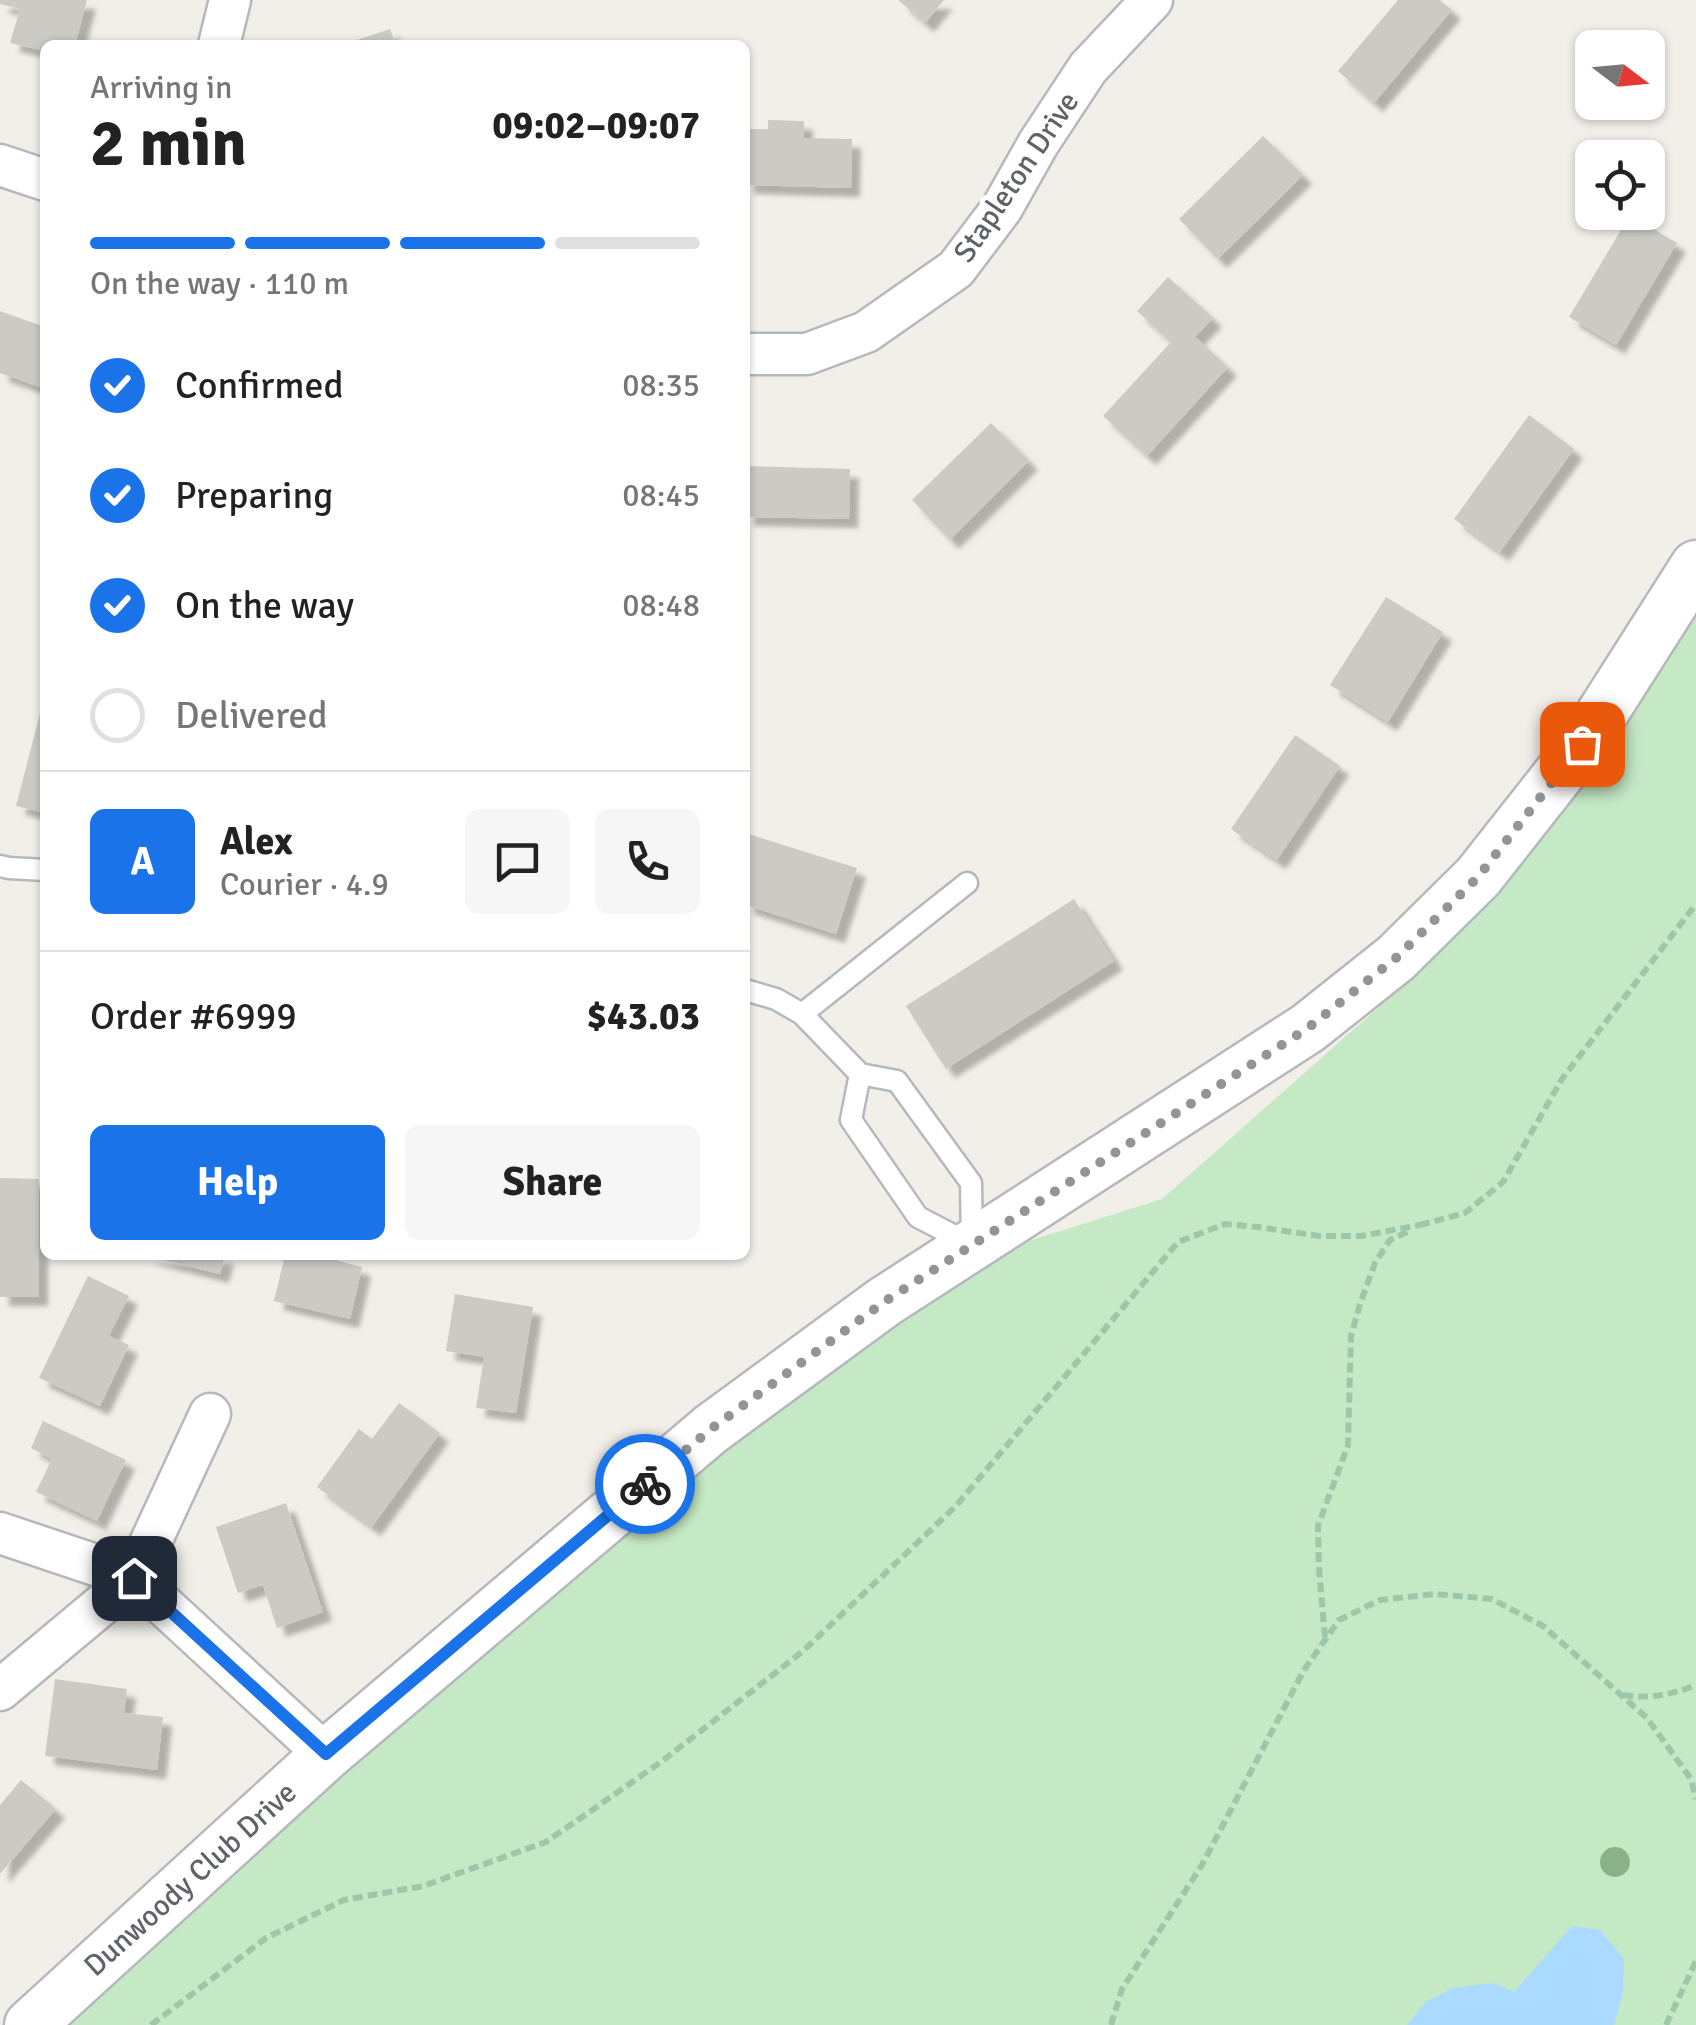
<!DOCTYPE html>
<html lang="en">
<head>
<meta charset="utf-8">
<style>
	body { margin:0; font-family:Signika,sans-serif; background:#f6f6f6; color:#222; height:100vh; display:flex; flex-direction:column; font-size:38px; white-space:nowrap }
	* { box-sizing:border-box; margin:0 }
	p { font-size:32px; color:#767676 }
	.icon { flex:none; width:55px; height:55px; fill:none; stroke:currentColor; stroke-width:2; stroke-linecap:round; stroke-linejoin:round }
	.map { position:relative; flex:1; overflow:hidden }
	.sheet { position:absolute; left:40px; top:40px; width:710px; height:1220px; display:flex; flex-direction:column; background:#fff; border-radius:15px; box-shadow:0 2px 8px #0004 }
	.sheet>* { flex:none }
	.needle { width:65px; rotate:106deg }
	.fabs { position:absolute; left:1575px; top:30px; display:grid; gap:20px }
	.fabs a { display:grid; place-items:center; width:90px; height:90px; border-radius:15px; background:#fff; box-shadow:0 2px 8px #0004; font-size:50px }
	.pin { position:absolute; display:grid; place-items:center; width:85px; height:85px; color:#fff; margin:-42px; border-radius:20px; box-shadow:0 5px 15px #0006 }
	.courier { position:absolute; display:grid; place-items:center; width:100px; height:100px; margin:-50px; border:8px solid #1a73e8; border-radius:50%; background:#fff; color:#222; box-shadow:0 2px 12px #0007 }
	.overview em { font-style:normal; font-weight:800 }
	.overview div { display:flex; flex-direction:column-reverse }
	.overview { display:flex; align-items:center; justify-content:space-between; height:170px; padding:0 50px }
	h1 { font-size:65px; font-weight:800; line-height:75px }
	.bar { display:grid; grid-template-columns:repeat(4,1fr); gap:15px 10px; align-content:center; height:120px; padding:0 50px }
	.bar i { height:12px; border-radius:8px; background:#e0e0e0 }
	.bar .selected { background:#1a73e8 }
	.bar p { grid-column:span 4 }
	.line { display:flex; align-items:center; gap:25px; padding:0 50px; border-top:2px solid #e0e0e0 }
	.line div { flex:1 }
	.round { display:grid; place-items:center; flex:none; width:105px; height:105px; border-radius:15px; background:#f6f6f6 }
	ol { padding:0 50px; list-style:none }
	li { display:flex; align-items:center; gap:30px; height:110px }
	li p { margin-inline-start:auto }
	li .icon { padding:10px; border-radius:50%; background:#1a73e8; color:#fff; stroke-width:4 }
	li:last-child { color:#767676 }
	li i { width:55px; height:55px; border:5px solid #e0e0e0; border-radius:50% }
	.primary-button { display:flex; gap:20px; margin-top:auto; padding:20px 50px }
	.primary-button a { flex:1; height:115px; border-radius:15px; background:#1a73e8; color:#fff; font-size:40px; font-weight:800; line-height:115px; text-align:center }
	.primary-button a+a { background:#f6f6f6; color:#222 }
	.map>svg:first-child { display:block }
</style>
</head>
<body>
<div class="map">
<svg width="1696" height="2025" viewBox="0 0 1696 2025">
	<defs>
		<filter id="shadow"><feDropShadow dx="9" dy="9" stdDeviation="2.5" flood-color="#0004"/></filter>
	</defs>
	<rect width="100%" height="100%" fill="#f1efe8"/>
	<!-- green -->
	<path fill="#c5e8c5" d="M 1696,597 L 1696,2025 L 59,2025 L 250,1818 L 895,1283 L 1162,1199 L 1414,976 L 1632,686 Z"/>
	<!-- water -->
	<path fill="#aadaff" d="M 1572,1926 L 1600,1930 L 1624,1959 L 1623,1991 L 1614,2025 L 1407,2025 L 1426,2002 L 1452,1988 L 1493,1983 L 1514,1992 Z"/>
	<!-- building -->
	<path fill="#cccac5" filter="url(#shadow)" d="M 0,0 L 87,0 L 75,45 L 45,45 L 45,51 L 10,43 L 20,9 L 0,4 Z
		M 898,0 L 944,0 L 925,23 Z
		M 1398,0 L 1440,0 L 1452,10 L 1374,103 L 1338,71 Z
		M 390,29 L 396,45 L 345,45 L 345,44 Z
		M 768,120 L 804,121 L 804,138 L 852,139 L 851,188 L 745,185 L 745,129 L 768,129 Z
		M 1263,136 L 1303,175 L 1218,259 L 1179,219 Z
		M 1630,215 L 1677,243 L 1616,345 L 1569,317 Z
		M 1168,277 L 1213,318 L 1195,337 L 1228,367 L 1147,456 L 1103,416 L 1171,342 L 1137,311 Z
		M 0,311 L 45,327 L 45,389 L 0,373 Z
		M 1529,415 L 1574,449 L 1500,552 L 1454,519 Z
		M 991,423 L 1029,461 L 950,540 L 912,500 Z
		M 745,466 L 850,469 L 849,519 L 745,517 Z
		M 1386,597 L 1443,632 L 1388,722 L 1330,685 Z
		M 44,698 L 45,698 L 45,813 L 16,806 Z
		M 1295,735 L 1340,766 L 1277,860 L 1231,829 Z
		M 745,833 L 857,868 L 836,934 L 745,905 Z
		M 1074,899 L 1114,961 L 946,1069 L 906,1006 Z
		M 0,1178 L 39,1179 L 39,1297 L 0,1297 Z
		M 143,1255 L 225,1255 L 220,1274 Z
		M 285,1255 L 317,1255 L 362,1267 L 350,1319 L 274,1301 Z
		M 88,1276 L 129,1296 L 109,1336 L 129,1345 L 100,1406 L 39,1378 Z
		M 455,1294 L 533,1307 L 516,1413 L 476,1408 L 484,1357 L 446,1351 Z
		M 399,1403 L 440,1433 L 372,1527 L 317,1487 L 359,1429 L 372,1439 Z
		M 43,1421 L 126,1460 L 97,1521 L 36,1492 L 52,1459 L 31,1448 Z
		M 286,1503 L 323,1612 L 277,1628 L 263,1585 L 238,1593 L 216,1527 Z
		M 55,1679 L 127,1689 L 124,1713 L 163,1717 L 157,1770 L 45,1756 Z
		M 21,1780 L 56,1809 L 0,1874 L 0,1805 Z"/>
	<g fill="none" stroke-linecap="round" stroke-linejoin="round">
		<!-- service casing -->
		<g stroke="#b5b8bc" stroke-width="25">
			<path id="service" d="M 0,866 L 9,868 L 45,870
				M 745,990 L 776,999 L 802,1014 L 860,1074 L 897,1081 L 971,1183 L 972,1245 L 918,1217 L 851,1120 L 860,1074
				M 802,1014 L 967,883"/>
		</g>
		<!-- minor casing -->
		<g stroke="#b5b8bc" stroke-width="45">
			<path id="minor" d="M 219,45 L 230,0
				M 0,165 L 45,180
				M 745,354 L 807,354 L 866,332 L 956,269 L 1002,208 L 1038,144 L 1088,68 L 1152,0
				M 0,1533 L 134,1578 L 326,1755
				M 0,1690 L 134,1578 L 210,1414"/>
		</g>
		<!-- tertiary casing -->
		<g stroke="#b5b8bc" stroke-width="55">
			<path id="tertiary" d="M 30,2025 L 326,1755 L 711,1429 L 884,1302 L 1308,1028 L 1396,958 L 1478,877 L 1582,745 L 1696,566"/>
		</g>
		<!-- path -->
		<path stroke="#9cc7a9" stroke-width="6" stroke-dasharray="10 5" stroke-linecap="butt" d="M 1420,1225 L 1465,1213 L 1503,1182 L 1562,1079 L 1696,904
			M 1325,1637 L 1319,1569 L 1318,1526 L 1348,1445 L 1351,1336 L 1360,1304 L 1375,1263 L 1390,1240 L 1409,1231
			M 1623,1695 C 1650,1699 1671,1695 1696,1685
			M 151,2025 L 266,1938 L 344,1900 L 423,1886 L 546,1842 L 661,1762 L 802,1652 L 955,1507 L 1178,1242 L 1225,1224 L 1258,1227 L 1319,1236 L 1361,1236 L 1420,1225
			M 1111,2025 L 1122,1989 L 1202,1865 L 1304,1670 L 1339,1620 L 1380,1600 L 1435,1594 L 1492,1599 L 1543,1626 L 1647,1718 L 1691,1779 L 1696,1799
			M 1666,2025 L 1696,1961"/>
		<!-- service -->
		<use href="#service" stroke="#fff" stroke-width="20"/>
		<!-- minor -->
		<use href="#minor" stroke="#fff" stroke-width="40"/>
		<!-- tertiary -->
		<use href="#tertiary" stroke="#fff" stroke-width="50"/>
	</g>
	<!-- trees -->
	<circle fill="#89b387" cx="1615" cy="1862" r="15"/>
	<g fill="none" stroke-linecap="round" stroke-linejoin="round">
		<!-- done -->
		<path stroke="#929495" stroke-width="10" stroke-dasharray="0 18" d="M 645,1484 L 711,1429 L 884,1302 L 1308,1028 L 1396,958 L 1478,877 L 1582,744"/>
		<!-- route -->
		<path stroke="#1a73e8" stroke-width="12" d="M 134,1578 L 326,1754 L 645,1484"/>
	</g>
	<g text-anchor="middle" stroke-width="10" stroke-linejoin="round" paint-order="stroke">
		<!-- street labels -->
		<g font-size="30" fill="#5f6368" stroke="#fff">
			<text transform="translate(1016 177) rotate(-56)" y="10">Stapleton Drive</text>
			<text transform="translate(190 1879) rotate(-42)" y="10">Dunwoody Club Drive</text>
		</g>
	</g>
</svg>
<div class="fabs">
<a><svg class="needle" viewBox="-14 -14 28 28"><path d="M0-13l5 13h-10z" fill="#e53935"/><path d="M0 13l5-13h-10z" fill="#767676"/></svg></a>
<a><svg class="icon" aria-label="locate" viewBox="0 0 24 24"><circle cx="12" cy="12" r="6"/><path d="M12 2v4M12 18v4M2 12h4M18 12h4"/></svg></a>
</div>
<div class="pin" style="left:1582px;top:744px;background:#ea580c"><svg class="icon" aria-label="bag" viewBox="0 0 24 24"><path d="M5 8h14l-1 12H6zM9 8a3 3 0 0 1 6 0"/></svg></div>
<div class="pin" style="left:134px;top:1578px;background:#1f2937"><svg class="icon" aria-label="home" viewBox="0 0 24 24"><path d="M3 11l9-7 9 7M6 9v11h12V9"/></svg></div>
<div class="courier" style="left:645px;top:1484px"><svg class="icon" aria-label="bike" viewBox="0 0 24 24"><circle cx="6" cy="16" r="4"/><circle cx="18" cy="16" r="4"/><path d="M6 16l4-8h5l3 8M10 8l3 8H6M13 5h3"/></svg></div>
<section class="sheet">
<div class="overview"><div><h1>2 min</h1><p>Arriving in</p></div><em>09:02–09:07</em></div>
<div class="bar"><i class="selected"></i><i class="selected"></i><i class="selected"></i><i></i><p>On the way · 110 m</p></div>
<ol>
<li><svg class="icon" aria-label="check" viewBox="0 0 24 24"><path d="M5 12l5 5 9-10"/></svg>Confirmed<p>08:35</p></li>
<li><svg class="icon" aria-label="check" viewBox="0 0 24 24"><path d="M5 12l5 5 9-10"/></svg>Preparing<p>08:45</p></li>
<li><svg class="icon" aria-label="check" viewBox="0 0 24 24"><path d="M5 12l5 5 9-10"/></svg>On the way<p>08:48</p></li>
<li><i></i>Delivered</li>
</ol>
<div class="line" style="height:180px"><b class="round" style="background:#1a73e8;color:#fff">A</b><div><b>Alex</b><p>Courier · 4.9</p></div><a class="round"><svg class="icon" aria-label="chat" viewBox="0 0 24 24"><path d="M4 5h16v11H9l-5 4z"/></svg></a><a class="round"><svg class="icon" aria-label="phone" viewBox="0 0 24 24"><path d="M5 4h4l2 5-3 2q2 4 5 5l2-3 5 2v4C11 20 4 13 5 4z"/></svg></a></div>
<div class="line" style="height:130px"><div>Order #6999</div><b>$43.03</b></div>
<div class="primary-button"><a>Help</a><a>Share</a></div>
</section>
</div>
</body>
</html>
